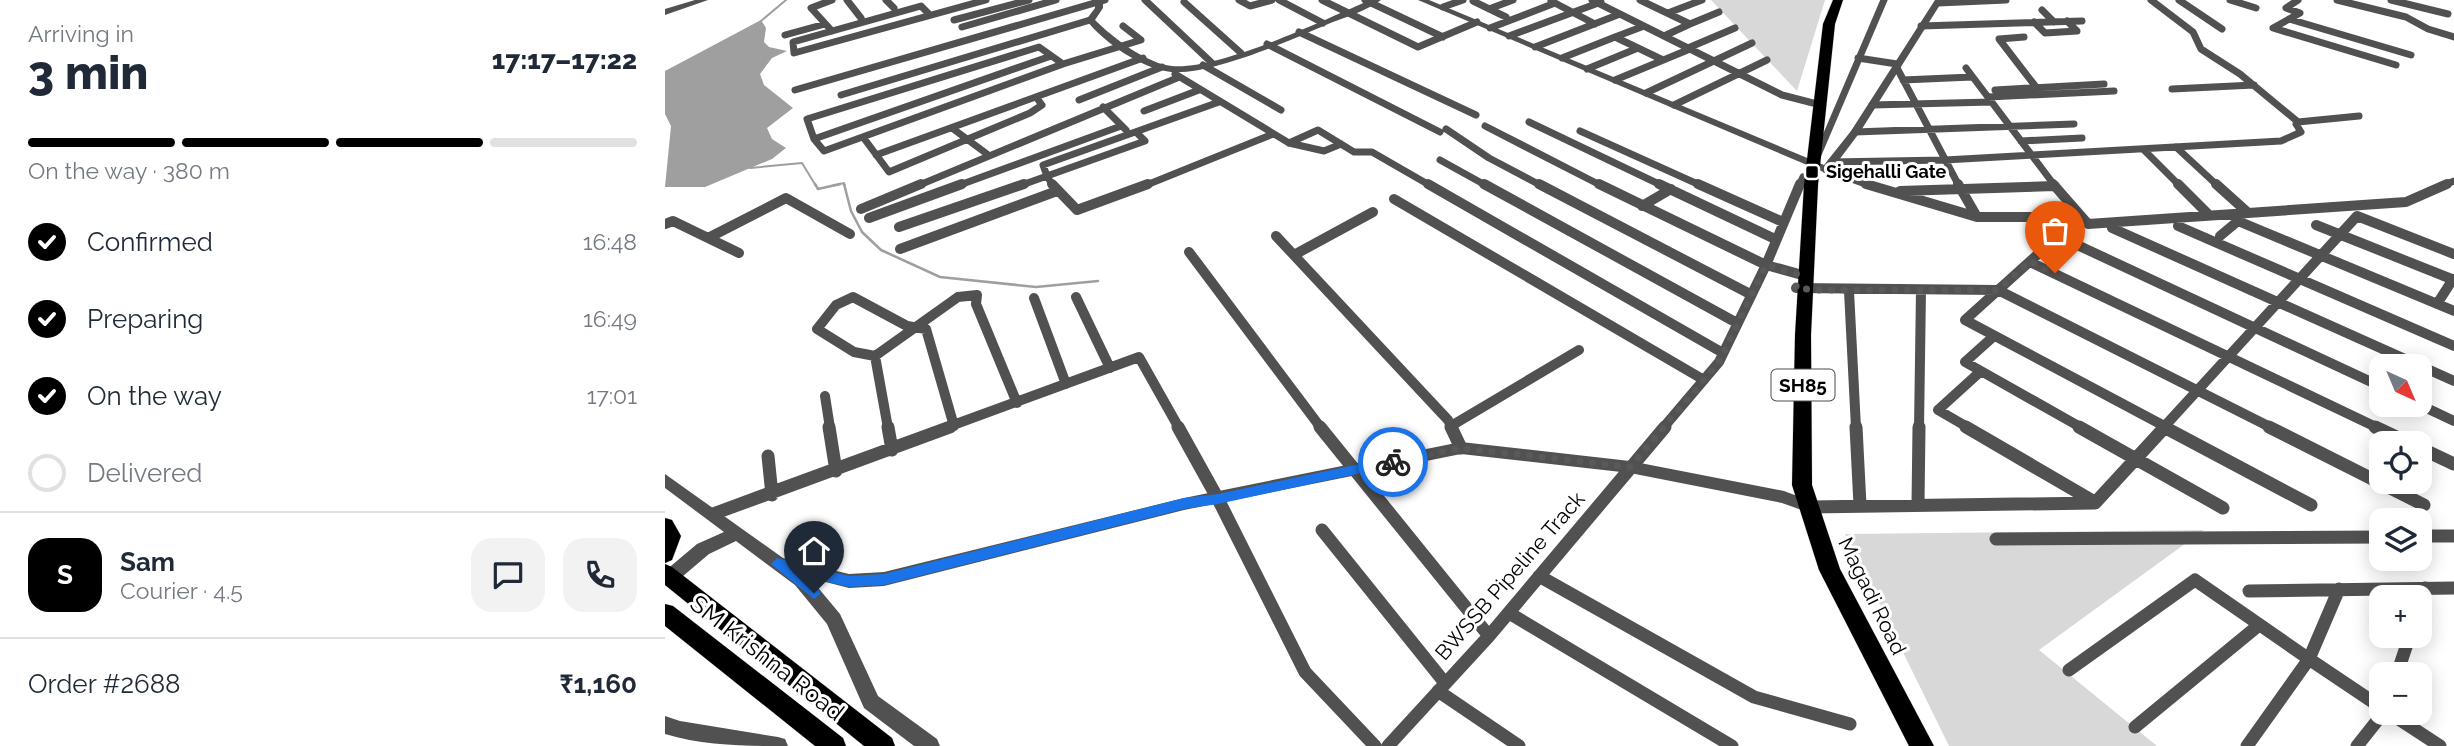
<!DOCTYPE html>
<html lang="en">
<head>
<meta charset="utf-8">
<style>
	body { margin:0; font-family:Raleway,sans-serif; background:#f2f2f3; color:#1f2937; height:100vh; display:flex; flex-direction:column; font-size:26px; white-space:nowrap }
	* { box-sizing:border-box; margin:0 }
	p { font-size:23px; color:#747a83 }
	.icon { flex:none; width:38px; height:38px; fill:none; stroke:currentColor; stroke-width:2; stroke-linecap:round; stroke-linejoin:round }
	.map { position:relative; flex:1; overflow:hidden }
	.sheet { display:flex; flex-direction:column; background:#fff; width:665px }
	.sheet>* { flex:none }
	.needle { width:46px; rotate:136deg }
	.buttons { position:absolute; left:1704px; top:354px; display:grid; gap:14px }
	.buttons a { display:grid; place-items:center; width:63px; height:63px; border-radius:14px; background:#fff; box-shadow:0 4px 18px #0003; font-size:35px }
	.pin { position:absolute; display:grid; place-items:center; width:60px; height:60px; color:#fff; margin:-72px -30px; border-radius:50% 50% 50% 0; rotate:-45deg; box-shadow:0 0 7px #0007 }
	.pin .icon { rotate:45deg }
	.courier { position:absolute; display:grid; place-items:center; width:70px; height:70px; margin:-35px; border:5px solid #1a73e8; border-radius:50%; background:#fff; color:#222; box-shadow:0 2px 9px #0007 }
	.headline em { font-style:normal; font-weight:800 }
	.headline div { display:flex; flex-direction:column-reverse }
	.headline { display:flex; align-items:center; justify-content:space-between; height:119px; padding:0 28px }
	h1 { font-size:46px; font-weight:800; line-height:52px }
	.bar { display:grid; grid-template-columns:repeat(4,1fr); gap:10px 7px; align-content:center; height:84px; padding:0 28px }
	.bar i { height:9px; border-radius:5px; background:#e0e1e3 }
	.bar .active { background:#000 }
	.bar p { grid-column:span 4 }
	.line { display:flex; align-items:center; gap:18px; padding:0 28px; border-top:2px solid #e0e1e3 }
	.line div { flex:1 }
	.round { display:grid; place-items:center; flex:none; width:74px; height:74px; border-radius:21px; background:#f2f2f3 }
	ol { padding:0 28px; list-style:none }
	li { display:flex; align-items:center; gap:21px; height:77px }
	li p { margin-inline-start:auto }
	li .icon { padding:7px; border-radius:50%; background:#000; color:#fff; stroke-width:4 }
	li:last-child { color:#747a83 }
	li i { width:38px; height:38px; border:4px solid #e0e1e3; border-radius:50% }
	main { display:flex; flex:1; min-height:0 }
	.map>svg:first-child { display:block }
</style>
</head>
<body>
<main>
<section class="sheet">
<div class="headline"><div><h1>3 min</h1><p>Arriving in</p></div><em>17:17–17:22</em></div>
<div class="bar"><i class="active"></i><i class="active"></i><i class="active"></i><i></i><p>On the way · 380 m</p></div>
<ol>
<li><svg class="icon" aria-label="check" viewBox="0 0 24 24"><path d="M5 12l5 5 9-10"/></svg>Confirmed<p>16:48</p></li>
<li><svg class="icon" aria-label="check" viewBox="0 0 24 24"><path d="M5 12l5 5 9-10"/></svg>Preparing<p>16:49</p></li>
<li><svg class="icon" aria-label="check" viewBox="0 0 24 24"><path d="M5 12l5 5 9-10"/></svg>On the way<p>17:01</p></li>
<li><i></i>Delivered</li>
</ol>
<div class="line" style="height:126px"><b class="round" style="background:#000;color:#fff">S</b><div><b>Sam</b><p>Courier · 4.5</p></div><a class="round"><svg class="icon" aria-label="chat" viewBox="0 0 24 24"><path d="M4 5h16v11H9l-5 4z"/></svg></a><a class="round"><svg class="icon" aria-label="phone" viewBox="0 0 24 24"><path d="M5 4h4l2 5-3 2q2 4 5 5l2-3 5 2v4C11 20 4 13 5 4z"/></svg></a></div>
<div class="line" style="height:91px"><div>Order #2688</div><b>₹1,160</b></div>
</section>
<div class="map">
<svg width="1789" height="746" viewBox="0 0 1789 746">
	<rect width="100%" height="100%" fill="#fff"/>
	<!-- green -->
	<path fill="#d8d8d8" d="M 1046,0 L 1160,0 L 1132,91 Z
		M 1539,530 L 1374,650 L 1492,746 L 1284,746 L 1180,534 Z"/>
	<!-- water -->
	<path fill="#9f9f9f" d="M 96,20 L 101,28 L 99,42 L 104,47 L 122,51 L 107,58 L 95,74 L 99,85 L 128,108 L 102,128 L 107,139 L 121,148 L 107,159 L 40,187 L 0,187 L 6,126 L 0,114 L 0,71 Z"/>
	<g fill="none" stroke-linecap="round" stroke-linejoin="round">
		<!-- stream-far1 -->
		<path stroke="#9f9f9f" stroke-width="2" d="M 96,21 L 121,0
			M 85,168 L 137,163 L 151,186
			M 167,186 L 179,183 L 180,186"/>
		<!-- stream -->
		<path stroke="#9f9f9f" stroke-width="2.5" d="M 150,184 L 153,189 L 175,184
			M 179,184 L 186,211 L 197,232 L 216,250 L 275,277 L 371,287 L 433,281"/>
		<!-- primary casing -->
		<g stroke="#dbdbdb" stroke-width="1">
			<path id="primary" d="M 1168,0 L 1178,0 L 1170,24 L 1153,185 L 1146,335 L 1147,485 L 1175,569 L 1269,746 L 1244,746 L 1154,570 L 1127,485 L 1130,335 L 1139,185 L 1158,24 Z"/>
		</g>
		<!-- trunk casing -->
		<g stroke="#dbdbdb" stroke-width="1">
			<path id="trunk" d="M 0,518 L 7,520 L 16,536 L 7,560 L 0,563 Z
				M 0,564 L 7,567 L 227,738 L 230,746 L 199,746 L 0,585 Z
				M 0,604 L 8,606 L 178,738 L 181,746 L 150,746 L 0,626 Z"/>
		</g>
		<!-- minor-far2 -->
		<path stroke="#515151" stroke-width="7" d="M 167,0 L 146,8 L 167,31
			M 182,0 L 196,18
			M 221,0 L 229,8
			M 480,0 L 547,63
			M 574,0 L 585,6 L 607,0
			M 614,0 L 658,23
			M 657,0 L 753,47 L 812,22
			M 700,0 L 778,37
			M 927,0 L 1117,95 L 1148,103
			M 975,0 L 1025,24 L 999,36
			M 1486,0 L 1528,32 L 1536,49 L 1575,74 L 1633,122
			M 1514,0 L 1557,29
			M 1565,0 L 1591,8
			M 1633,0 L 1621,8 L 1635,13 L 1608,28 L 1731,65
			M 1672,0 L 1741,17 L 1763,29 L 1789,37
			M 1726,0 L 1783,14
			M 808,1 L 841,17
			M 886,1 L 930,24
			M 519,2 L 576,53
			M 1273,3 L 1341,0
			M 778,7 L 798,0
			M 824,9 L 848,0
			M 1377,10 L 1389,22
			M 1003,13 L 1037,0
			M 265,15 L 256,6 L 128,42 L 129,53 L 321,0
			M 1624,19 L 1746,55
			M 289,20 L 364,0
			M 1369,22 L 1380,33 L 1412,31 L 1402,21
			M 1025,24 L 1054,12
			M 1256,26 L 1417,21
			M 297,27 L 391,0
			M 825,28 L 890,3
			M 634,32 L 811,115
			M 120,35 L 160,24
			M 844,36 L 936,2
			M 950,37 L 979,26
			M 1359,37 L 1334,39 L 1371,87
			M 602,44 L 775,132
			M 374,47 L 398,64 L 159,151 L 149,139 L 142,119 Z
			M 870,47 L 955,14
			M 973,48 L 998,60
			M 1023,48 L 1070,28
			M 897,58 L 950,37 L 973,48 L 922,69
			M 1193,58 L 1232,64
			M 398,64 L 476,40 L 458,26
			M 538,65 L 616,110
			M 1231,66 L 1294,186
			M 1301,68 L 1390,186
			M 510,74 L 624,143 L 659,151 L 676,144
			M 950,80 L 1025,49
			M 1238,80 L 1307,77
			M 1507,89 L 1589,85
			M 130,90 L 440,0
			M 1330,90 L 1439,84
			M 981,93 L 1087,43
			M 176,95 L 425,20
			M 1323,97 L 1449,91
			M 414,100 L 497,67
			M 1009,105 L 1102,60
			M 1207,105 L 1326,102
			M 438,107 L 461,130
			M 479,111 L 534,90
			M 864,122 L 998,186
			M 820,126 L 937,186
			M 287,128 L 322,154
			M 781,129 L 824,158 L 877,186
			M 915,131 L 1037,186
			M 1190,132 L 1409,124
			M 198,137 L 224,172 L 365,113 L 377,105 L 371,97
			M 149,139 L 386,56
			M 1356,141 L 1417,138
			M 624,143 L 653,130 L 689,152 L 707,152 L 766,186
			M 1511,147 L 1553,186
			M 1479,150 L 1515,186
			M 211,155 L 478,58
			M 1152,157 L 1219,0
			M 775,160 L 822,186
			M 1166,162 L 1280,160 L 1616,141 L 1636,132 L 1631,124 L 1633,122 L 1694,116
			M 1161,170 L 1206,186
			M 252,186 L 512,78
			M 292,186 L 456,126
			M 354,186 L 382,176 L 378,165 L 554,102
			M 388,186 L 382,176 L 480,141 L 471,132
			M 479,186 L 608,134
			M 1134,186 L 1138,177
			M 1778,186 L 1789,181"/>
		<!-- minor-far1 -->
		<path stroke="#515151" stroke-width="10" d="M 387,184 L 412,210 L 483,184
			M 763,184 L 1058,353
			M 819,184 L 1072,323
			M 874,184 L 1085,294
			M 934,184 L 1101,265 L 1141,276
			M 994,184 L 1110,239
			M 1033,184 L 1118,222
			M 1201,184 L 1312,217 L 1417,217
			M 1293,184 L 1312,217
			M 1388,184 L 1423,224 L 1741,202 L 1782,184
			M 1513,184 L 1543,214
			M 1551,184 L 1581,211
			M 1235,191 L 1390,186
			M 729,199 L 1039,380
			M 977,206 L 1006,189
			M 196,209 L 256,184
			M 204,218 L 297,184
			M 0,224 L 8,221 L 74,253
			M 1651,225 L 1789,280
			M 1513,226 L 1789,346
			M 234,227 L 359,184
			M 1447,228 L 1789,381
			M 611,236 L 783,420 L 787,428
			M 1555,236 L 1573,221 L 1789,311
			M 43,238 L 121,198 L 185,234
			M 235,249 L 392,191
			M 524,252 L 656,428
			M 629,255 L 708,212
			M 1365,262 L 1713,428
			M 1131,288 L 1333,290 L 1607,428
			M 1184,291 L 1191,428
			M 411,297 L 445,368
			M 369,298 L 401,384
			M 1772,304 L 1788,279
			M 210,356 L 293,297 L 312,295 L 311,304 L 352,403
			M 1316,371 L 1417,428
			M 160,396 L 165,428
			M 1753,404 L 1789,421
			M 786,426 L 914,350
			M 223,428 L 210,356 L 189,352 L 152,329 L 171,305 L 188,297 L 242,326 L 261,329 L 289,426
			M 280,428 L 474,357 L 514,428
			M 998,428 L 1054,362 L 1101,265 L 1135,184
			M 1254,428 L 1256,290
			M 1304,428 L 1273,410 L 1316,371 L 1300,362 L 1329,336
			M 1498,428 L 1692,216 L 1789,254
			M 1503,428 L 1300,320 L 1393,236 L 1717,387"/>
		<!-- minor -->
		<path stroke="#515151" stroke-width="13" d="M 164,427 L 171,471
			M 223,427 L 227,450
			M 513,427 L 553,499 L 640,672 L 710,746
			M 655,427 L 824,636
			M 786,427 L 796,448
			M 1191,427 L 1195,505
			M 1301,427 L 1428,501
			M 1414,427 L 1558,508
			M 1499,427 L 1646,505
			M 1604,427 L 1759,505
			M 1710,427 L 1744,443
			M 1755,448 L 1789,464
			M 103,456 L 107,495
			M 1253,504 L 1254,427
			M 1145,507 L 1430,503 L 1500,427
			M 48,514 L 285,427
			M 657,530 L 780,683
			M 1755,536 L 1789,536
			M 1331,539 L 1717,537
			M 874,576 L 1089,697 L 1185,724
			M 1584,591 L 1789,588
			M 1755,603 L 1760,588
			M 844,613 L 1067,746
			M 1404,670 L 1530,580 L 1644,659 L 1674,589
			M 1732,674 L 1745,635
			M 773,691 L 854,746
			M 1723,712 L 1775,746
			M 1470,727 L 1594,625
			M 723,746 L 824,636 L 1000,427
			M 1582,746 L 1644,659 L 1717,708
			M 1692,746 L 1719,712"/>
		<!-- tertiary -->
		<path fill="#515151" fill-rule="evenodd" d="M 30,0 L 43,0 L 0,15 L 0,9 Z
			M 426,0 L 438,2 L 438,8 L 430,20 C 447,37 482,64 507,66 C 555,70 659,20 705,0 L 716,0 C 703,10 684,16 668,22 C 630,38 546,76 506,72 C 475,68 440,43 421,20 L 430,8 L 430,3 Z
			M 753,0 L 764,0 L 1159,165 L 1186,131 L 1270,0 L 1278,0 L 1195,132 L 1165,172 L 1161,173 Z
			M 796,442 L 965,461 L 1119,491 L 1151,503 L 1153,507 L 1151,511 L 1145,513 L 1117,503 L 965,473 L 796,454 L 519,510 L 219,586 L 184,588 L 145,578 L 175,614 L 213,696 L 272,739 L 275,746 L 249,746 L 199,708 L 162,624 L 130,585 L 71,541 L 44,554 L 11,582 L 5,584 L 0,582 L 0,571 L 32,544 L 59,532 L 0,488 L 0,474 L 118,558 L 184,574 L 219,572 L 519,498 Z
			M 0,716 L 15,721 L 113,737 L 120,739 L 123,746 C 81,746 40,746 0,734 Z"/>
		<!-- primary -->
		<use href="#primary" fill="#000" fill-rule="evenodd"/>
		<!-- trunk -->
		<use href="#trunk" fill="#000" fill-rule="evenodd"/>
	</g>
	<!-- route -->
	<path fill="#1a73e8" d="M 728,457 L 735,462 L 733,465 L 553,504 L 519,509 L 219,585 L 184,587 L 143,577 L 156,593 L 149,599 L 106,564 L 112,558 L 184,576 L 219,574 L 519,498 L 553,494 Z"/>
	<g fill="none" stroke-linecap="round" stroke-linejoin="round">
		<!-- done -->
		<path stroke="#595959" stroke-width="7" stroke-dasharray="0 12.6" d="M 728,462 L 796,448 L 965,467 L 1054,362 L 1101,265 L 1132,274 L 1131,288 L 1154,290 L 1334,290 L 1365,261 L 1390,273"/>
	</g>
	<!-- markers -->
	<rect fill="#000" stroke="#fff" stroke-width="2.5" x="1140" y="165" width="14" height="14" rx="3.5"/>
	<g text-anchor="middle" stroke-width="6" stroke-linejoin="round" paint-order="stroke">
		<!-- far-poi labels -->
		<g font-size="18" font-weight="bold" fill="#000" stroke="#fff" text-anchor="start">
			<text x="1161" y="178">Sigehalli Gate</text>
		</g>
		<!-- shield labels -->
		<rect fill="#fff" stroke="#4c4c4c" stroke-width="2" x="1106.5" y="369.5" width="63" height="31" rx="5"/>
		<g font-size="19" font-weight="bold" fill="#000">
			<text x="1138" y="392">SH85</text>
		</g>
		<!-- street labels -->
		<g font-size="21" fill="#000" stroke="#fff">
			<text transform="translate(845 576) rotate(-49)" y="7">BWSSB Pipeline Track</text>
			<text transform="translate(1207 596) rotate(64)" y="7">Magadi Road</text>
		</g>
		<!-- near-street labels -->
		<g font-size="24" fill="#000" stroke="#fff">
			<text transform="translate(102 658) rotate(38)" y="8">SM Krishna Road</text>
		</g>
	</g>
</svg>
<div class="buttons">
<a><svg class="needle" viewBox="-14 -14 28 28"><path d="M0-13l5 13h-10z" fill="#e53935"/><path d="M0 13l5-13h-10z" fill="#747a83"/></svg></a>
<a><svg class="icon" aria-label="locate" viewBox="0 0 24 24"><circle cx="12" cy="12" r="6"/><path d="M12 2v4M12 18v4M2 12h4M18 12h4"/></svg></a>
<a><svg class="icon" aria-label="layers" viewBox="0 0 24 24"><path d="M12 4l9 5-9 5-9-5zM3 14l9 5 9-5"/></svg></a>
<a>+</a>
<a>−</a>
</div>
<div class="pin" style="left:1390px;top:273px;background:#ea580c"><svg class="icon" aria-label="bag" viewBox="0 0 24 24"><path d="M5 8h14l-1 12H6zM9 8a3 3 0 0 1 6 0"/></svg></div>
<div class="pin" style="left:149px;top:593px;background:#1f2937"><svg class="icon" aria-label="home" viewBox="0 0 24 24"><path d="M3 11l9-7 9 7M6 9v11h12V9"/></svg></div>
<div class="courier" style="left:728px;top:462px"><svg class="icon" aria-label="bike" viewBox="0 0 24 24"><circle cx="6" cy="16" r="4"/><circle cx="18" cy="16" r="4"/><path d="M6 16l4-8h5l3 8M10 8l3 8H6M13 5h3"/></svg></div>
</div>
</main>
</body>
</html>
